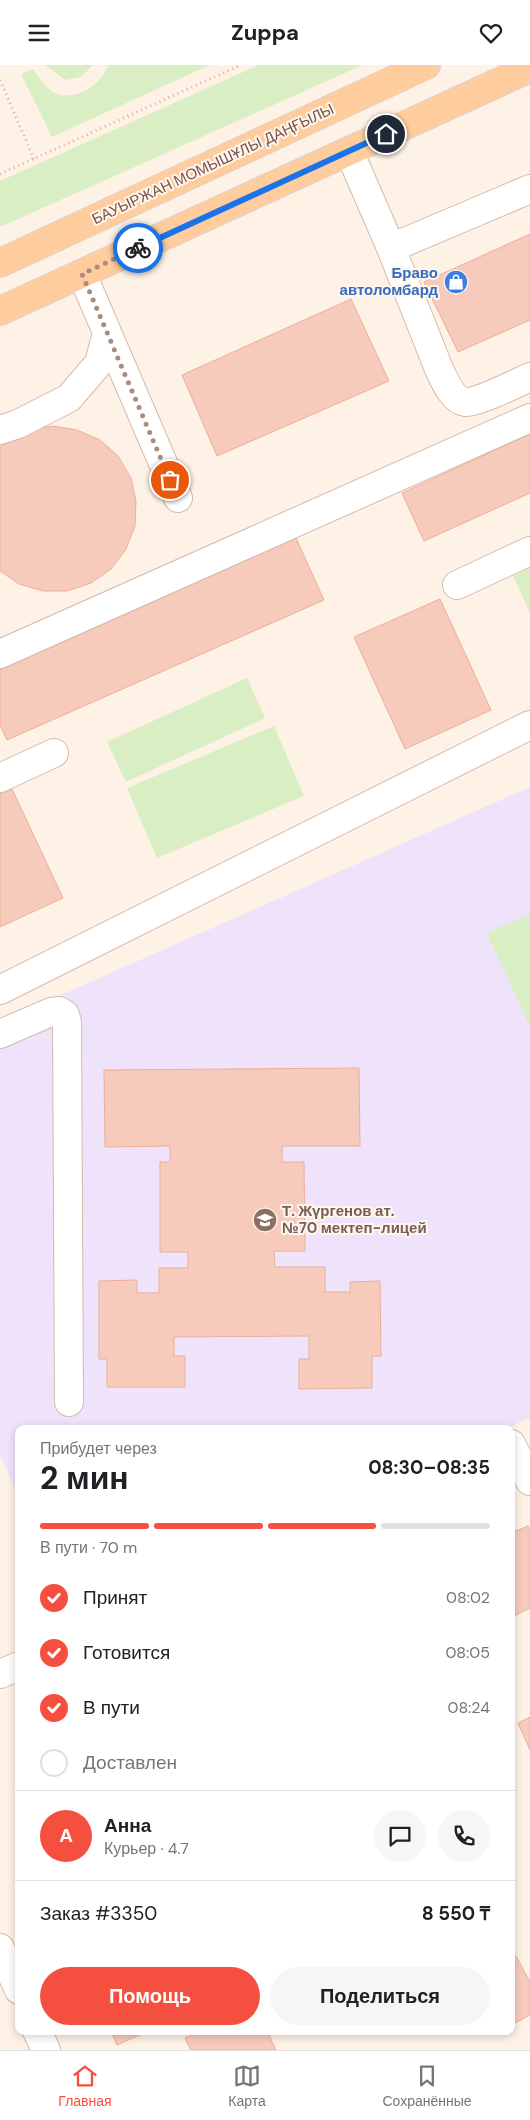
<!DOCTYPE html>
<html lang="ru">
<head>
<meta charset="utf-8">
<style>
	body { margin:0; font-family:"DM Sans",sans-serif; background:#f6f6f6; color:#202124; height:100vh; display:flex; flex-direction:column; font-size:19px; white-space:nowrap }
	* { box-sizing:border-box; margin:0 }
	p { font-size:16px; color:#757577 }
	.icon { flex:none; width:28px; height:28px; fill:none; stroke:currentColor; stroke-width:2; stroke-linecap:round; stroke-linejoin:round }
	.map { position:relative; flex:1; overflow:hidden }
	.panel { position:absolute; left:15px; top:1360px; width:500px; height:610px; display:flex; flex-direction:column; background:#fff; border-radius:10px; box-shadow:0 2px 8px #0003 }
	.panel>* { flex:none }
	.pin { position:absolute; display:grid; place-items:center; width:42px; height:42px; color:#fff; margin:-21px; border:2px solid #fff; border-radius:50%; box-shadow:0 1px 5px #0007 }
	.courier { position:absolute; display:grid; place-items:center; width:50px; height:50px; margin:-25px; border:4px solid #1a73e8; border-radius:50%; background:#fff; color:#222; box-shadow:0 1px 6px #0007 }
	.head em { font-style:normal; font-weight:700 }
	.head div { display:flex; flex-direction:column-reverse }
	.head { display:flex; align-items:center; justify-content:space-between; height:85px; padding:0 25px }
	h1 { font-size:32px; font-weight:700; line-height:38px }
	.bar { display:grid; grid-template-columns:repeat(4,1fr); gap:8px 5px; align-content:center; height:60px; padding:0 25px }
	.bar i { height:6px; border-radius:4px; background:#e0e0e0 }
	.bar .current { background:#f54f3f }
	.bar p { grid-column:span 4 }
	.line { display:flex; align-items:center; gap:12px; padding:0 25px; border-top:1px solid #e0e0e0 }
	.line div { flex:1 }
	.round { display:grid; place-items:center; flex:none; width:52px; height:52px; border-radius:26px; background:#f6f6f6 }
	ol { padding:0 25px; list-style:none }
	li { display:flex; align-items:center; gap:15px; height:55px }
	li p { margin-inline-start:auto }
	li .icon { padding:5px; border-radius:50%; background:#f54f3f; color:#fff; stroke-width:4 }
	li:last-child { color:#757577 }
	li i { width:28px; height:28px; border:2px solid #e0e0e0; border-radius:50% }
	.cta { display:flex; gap:10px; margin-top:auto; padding:10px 25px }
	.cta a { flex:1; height:58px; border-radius:30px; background:#f54f3f; color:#fff; font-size:20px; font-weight:700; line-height:58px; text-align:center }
	.cta a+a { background:#f6f6f6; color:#202124 }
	header { display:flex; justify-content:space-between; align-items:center; height:65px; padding:0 25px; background:#fff; font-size:22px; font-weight:700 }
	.dock { display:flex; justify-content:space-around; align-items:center; height:70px; border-top:1px solid #e0e0e0; background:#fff; font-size:14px; color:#757577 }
	.dock a { display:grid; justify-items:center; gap:2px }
	.dock .current { color:#f54f3f }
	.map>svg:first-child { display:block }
</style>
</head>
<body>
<header><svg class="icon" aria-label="menu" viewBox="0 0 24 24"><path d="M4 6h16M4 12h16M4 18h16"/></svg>Zuppa<svg class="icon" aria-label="heart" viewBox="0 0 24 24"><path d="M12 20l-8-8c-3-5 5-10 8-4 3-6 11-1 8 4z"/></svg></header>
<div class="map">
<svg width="530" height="1985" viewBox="0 0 530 1985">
	<rect width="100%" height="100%" fill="#fef2e6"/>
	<!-- education -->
	<path fill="#efe3fb" d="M 530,722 L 530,1353 L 505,1364 L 19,1364 L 19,1432 L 0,1390 L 0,957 Z"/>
	<!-- green -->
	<path fill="#daeec3" d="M 45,0 L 93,0 L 81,12 L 65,15 Z
		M 108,0 L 210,0 L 52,72 L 21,9 L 33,4 C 39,12 47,26 58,29 C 76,36 104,18 108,0 Z
		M 259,0 L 363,0 L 0,162 L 0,116 Z
		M 530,503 L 530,548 L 513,511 Z
		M 247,613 L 265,653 L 126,717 L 107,677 Z
		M 274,661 L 304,731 L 157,793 L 127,723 Z
		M 530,849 L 530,962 L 487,868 Z"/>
	<!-- building -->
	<path fill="#f7cbbb" stroke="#ecae99" d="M 530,169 L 530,255 L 458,287 L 424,217 Z
		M 351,234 L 389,316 L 217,391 L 182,310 Z
		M 53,361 L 77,365 L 100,375 L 118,391 L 131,413 L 136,436 L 135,461 L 126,484 L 111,504 L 91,518 L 67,526 L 43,526 L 19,519 L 0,506 L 0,382 L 6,376 L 28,365 Z
		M 530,369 L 530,428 L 424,476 L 402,428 Z
		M 296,473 L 324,535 L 7,675 L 0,660 L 0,605 Z
		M 440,534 L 491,645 L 405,684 L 354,572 Z
		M 12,724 L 63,833 L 0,862 L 0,729 Z
		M 359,1003 L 360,1081 L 282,1081 L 282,1097 L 304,1097 L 305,1186 L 274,1186 L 275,1202 L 325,1202 L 325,1227 L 350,1227 L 350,1217 L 380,1216 L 381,1291 L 372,1291 L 372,1323 L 299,1324 L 299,1294 L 309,1294 L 309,1271 L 174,1272 L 174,1291 L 185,1291 L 185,1322 L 107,1322 L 107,1294 L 99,1294 L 99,1216 L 137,1215 L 137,1228 L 159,1228 L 159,1203 L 188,1203 L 188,1187 L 160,1187 L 160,1097 L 170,1097 L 170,1081 L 105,1082 L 104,1005 Z
		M 528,1461 L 530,1465 L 530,1543 L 514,1551 L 511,1544 L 511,1468 Z
		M 530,1652 L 530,1685 L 518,1658 Z
		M 516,1891 L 530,1917 L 530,1950 L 511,1960 L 511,1893 Z
		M 111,1966 L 149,1966 L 117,1980 Z
		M 199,1966 L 267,1966 L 276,1985 L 191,1985 L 185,1973 Z"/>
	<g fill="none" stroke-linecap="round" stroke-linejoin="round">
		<!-- minor casing -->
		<g stroke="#d5baad" stroke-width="30">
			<path id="minor" d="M 349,86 L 391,183 L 530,124
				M 391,183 L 439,304 C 444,314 452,335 465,337 C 477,338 517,318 530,312
				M 82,209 L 178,433
				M 0,365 L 18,359 L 69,333 L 99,298 L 107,268
				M 457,520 L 530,486
				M 0,589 L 530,353
				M 0,713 L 54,688
				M 0,925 L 530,660
				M 0,969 L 51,947 L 59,946 L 65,950 L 67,957 L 69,1337
				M 511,1379 L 530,1416
				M 0,1609 L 19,1601
				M 0,1883 L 19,1925
				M 37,1966 L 46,1985"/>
		</g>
		<!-- major casing -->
		<g stroke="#ddd2cf" stroke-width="30">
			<path id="major" d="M 0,198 L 426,0
				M 0,246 L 530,3"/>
		</g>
		<!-- path -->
		<path stroke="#ddad9d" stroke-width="3" stroke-dasharray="1 4" stroke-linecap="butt" d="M 0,15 L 34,94
			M 0,109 L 241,0"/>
		<!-- minor -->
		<use href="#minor" stroke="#fff" stroke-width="28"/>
		<!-- major -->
		<use href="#major" stroke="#ffcd9d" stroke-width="28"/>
	</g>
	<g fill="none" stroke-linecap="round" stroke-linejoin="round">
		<!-- done -->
		<path stroke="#aa8b7f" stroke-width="5" stroke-dasharray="0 9" d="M 138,183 L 82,209 L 170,415"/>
		<!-- route -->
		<path stroke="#1a73e8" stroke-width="6" d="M 138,183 L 386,69"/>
	</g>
	<!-- icons -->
	<defs>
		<g id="shop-disc" transform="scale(1.25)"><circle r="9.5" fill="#3f7fe0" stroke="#fff7ef"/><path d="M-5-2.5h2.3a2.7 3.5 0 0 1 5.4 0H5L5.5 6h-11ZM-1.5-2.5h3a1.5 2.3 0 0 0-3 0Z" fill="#fff"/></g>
		<g id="school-disc" transform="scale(1.25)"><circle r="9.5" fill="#8d6e63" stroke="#fff7ef"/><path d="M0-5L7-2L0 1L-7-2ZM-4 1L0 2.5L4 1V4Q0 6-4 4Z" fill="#fff"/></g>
	</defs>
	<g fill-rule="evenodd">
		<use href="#shop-disc" x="456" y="217"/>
		<use href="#school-disc" x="265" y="1155"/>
	</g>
	<g text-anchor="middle" stroke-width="4" stroke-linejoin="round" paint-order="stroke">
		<!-- street labels -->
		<g font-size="15" fill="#7c5347" stroke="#fff7ef">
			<text transform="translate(213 99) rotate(-25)" y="5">БАУЫРЖАН МОМЫШҰЛЫ ДАҢҒЫЛЫ</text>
		</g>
		<!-- shop labels -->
		<g font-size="15" font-weight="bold" fill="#366cbe" stroke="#fff7ef" text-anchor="end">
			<text x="438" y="213">Браво<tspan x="438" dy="17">автоломбард</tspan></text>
		</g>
		<!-- education labels -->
		<g font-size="15" font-weight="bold" fill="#785e54" stroke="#fff7ef" text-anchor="start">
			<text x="282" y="1151">Т. Жүргенов ат.<tspan x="282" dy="17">№70 мектеп-лицей</tspan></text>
		</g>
	</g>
</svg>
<div class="pin" style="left:170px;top:415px;background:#ea580c"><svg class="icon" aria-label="bag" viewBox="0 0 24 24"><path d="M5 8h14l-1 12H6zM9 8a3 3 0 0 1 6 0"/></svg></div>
<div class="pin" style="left:386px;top:69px;background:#1f2937"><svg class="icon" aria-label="home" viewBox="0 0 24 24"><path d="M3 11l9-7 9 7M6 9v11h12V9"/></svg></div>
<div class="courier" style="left:138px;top:183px"><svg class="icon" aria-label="bike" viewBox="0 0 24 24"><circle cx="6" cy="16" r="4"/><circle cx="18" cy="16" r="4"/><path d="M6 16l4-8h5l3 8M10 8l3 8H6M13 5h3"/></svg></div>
<section class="panel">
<div class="head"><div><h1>2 мин</h1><p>Прибудет через</p></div><em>08:30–08:35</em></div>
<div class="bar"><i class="current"></i><i class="current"></i><i class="current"></i><i></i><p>В пути · 70 m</p></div>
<ol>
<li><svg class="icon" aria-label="check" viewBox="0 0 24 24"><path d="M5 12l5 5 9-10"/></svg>Принят<p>08:02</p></li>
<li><svg class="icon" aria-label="check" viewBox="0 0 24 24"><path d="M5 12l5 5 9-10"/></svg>Готовится<p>08:05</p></li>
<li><svg class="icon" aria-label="check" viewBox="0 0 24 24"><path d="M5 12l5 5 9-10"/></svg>В пути<p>08:24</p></li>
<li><i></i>Доставлен</li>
</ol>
<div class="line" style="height:90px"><b class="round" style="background:#f54f3f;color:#fff">А</b><div><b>Анна</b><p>Курьер · 4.7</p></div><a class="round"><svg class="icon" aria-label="chat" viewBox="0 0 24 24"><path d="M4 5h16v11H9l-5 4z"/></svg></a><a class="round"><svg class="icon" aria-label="phone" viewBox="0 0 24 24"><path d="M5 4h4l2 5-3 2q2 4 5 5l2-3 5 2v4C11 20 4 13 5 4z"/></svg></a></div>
<div class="line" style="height:65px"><div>Заказ #3350</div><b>8 550 ₸</b></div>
<div class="cta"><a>Помощь</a><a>Поделиться</a></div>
</section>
</div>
<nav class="dock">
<a class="current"><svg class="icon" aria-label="home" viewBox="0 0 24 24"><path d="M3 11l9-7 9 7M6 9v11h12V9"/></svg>Главная</a>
<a><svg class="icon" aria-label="map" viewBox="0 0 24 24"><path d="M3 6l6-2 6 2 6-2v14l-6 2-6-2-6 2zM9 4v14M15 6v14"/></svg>Карта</a>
<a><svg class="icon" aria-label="saved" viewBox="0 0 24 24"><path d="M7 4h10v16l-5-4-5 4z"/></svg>Сохранённые</a>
</nav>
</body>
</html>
